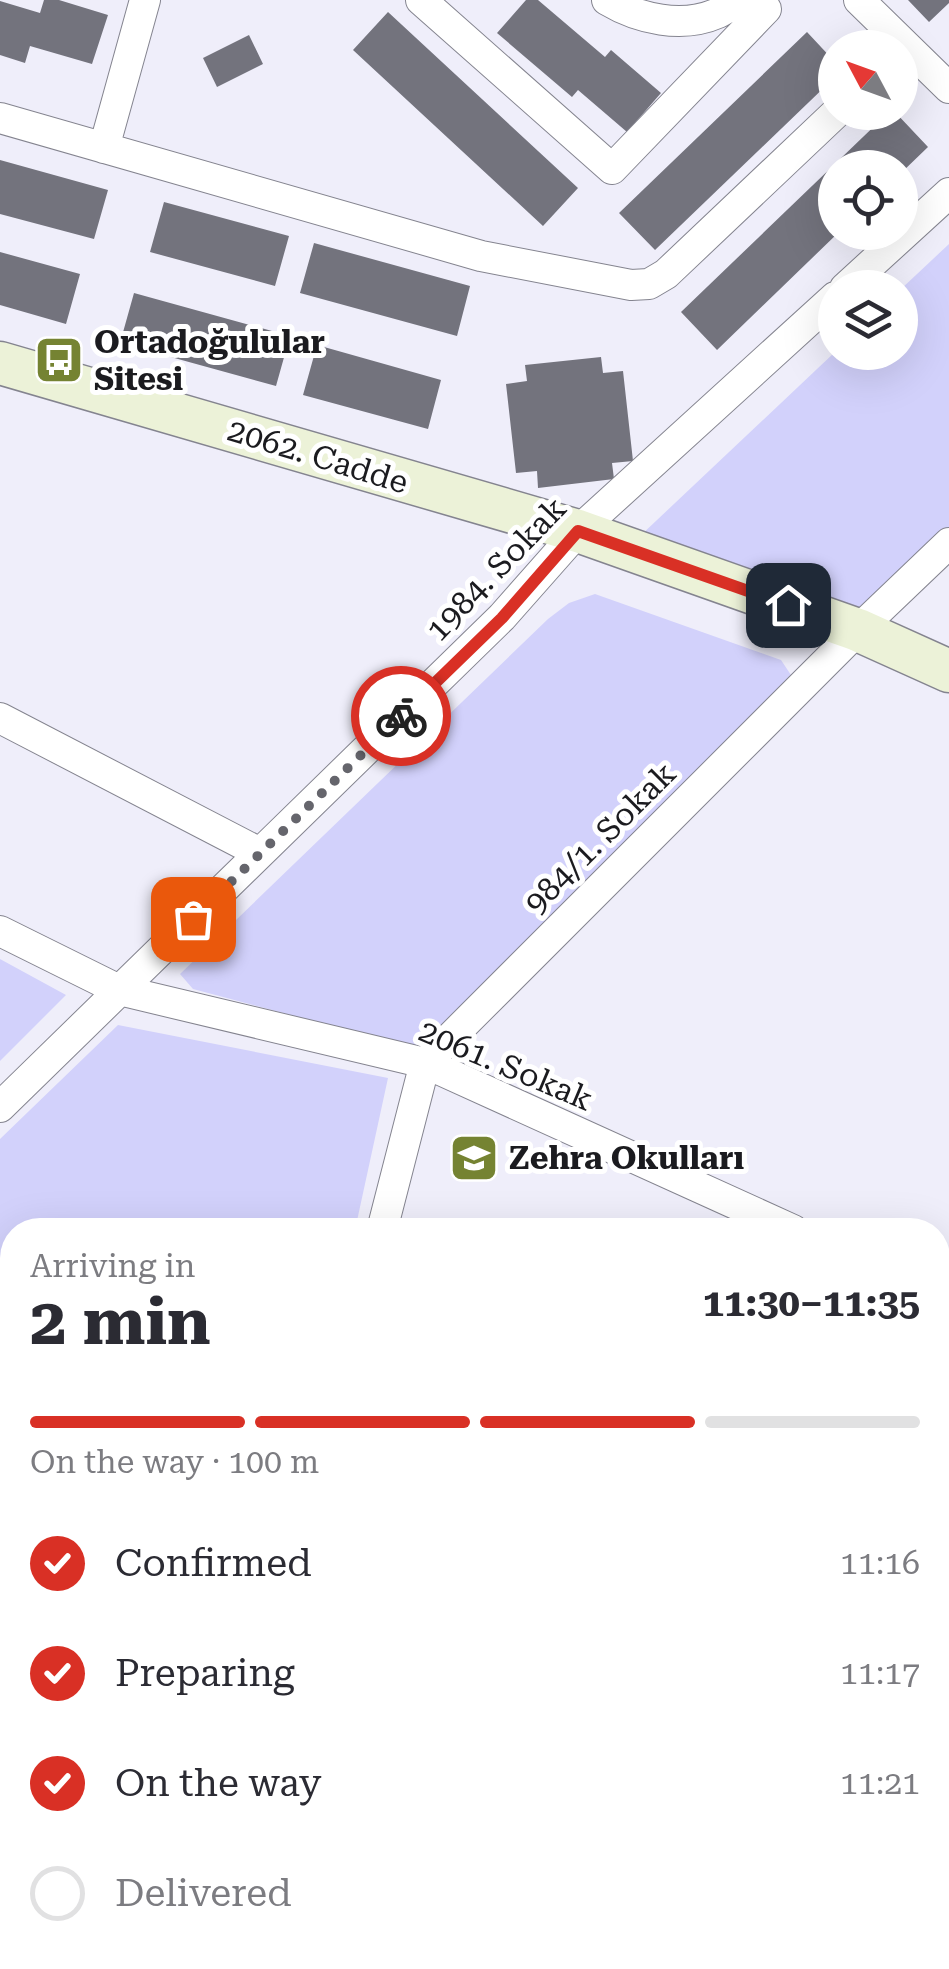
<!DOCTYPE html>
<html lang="en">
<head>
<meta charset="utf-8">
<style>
	body { margin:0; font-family:"Roboto Serif",serif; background:#f7f7f7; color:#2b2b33; height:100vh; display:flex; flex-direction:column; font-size:38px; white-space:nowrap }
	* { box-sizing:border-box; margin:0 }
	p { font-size:32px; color:#7c7c81 }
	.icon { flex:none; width:55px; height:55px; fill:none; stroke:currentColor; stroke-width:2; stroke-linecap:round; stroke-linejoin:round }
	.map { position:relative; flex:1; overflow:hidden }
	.sheet { position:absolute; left:0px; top:1218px; width:950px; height:752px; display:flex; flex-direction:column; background:#fff; border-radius:40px 40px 0 0; box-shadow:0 10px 40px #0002 }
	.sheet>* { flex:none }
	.needle { width:65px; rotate:311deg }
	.buttons { position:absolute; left:818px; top:30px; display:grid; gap:20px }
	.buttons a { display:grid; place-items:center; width:100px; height:100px; border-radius:50%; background:#fff; box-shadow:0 10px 40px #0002; font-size:50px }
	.pin { position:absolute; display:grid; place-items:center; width:85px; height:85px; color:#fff; margin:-42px; border-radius:20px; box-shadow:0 5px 15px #0006 }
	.courier { position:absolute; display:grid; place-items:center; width:100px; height:100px; margin:-50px; border:8px solid #d93025; border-radius:50%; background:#fff; color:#222; box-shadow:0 2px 12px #0007 }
	.overview em { font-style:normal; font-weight:700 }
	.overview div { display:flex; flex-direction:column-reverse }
	.overview { display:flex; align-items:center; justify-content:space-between; height:170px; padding:0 30px }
	h1 { font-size:65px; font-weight:700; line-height:75px }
	.bar { display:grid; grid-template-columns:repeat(4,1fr); gap:15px 10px; align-content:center; height:120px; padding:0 30px }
	.bar i { height:12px; border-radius:8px; background:#e1e1e2 }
	.bar .current { background:#d93025 }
	.bar p { grid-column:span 4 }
	ol { padding:0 30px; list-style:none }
	li { display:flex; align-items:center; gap:30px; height:110px }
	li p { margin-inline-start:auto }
	li .icon { padding:10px; border-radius:50%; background:#d93025; color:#fff; stroke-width:4 }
	li:last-child { color:#7c7c81 }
	li i { width:55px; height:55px; border:5px solid #e1e1e2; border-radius:50% }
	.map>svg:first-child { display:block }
</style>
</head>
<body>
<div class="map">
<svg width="949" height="1969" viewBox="0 0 949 1969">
	<rect width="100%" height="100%" fill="#efeefa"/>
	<!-- green -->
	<path fill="#d2d1fb" d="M 949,244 L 949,544 L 862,619 L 639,537 L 835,352 L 900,352 L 900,290 Z
		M 595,594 L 781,660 L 791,675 L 787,694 L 422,1050 L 193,989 L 180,974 L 548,619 L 569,603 Z
		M 0,959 L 66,995 L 0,1061 Z
		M 118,1025 L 388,1078 L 355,1230 L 12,1230 L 12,1376 L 0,1375 L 0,1139 Z"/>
	<!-- building -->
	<path fill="#73737d" d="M 44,0 L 59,0 L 108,15 L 92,64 L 30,46 L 25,63 L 0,55 L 0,1 L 40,13 Z
		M 526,0 L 538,0 L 605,57 L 611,50 L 661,93 L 627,132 L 578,90 L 572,97 L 497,33 Z
		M 908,0 L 949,0 L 949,3 L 929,22 Z
		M 388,12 L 578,188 L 543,226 L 353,50 Z
		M 807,32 L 835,62 L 835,77 L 655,250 L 619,213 Z
		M 249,35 L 263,64 L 217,87 L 203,58 Z
		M 889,112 L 895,112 L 928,147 L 900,174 L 900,168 L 835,168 L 835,232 L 839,232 L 717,350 L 681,312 Z
		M 0,160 L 108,190 L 94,239 L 0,214 Z
		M 164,202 L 289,236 L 275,286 L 150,252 Z
		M 314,243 L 470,286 L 457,336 L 300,293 Z
		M 0,252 L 80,274 L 66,324 L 0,305 Z
		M 134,293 L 290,336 L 276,386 L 120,343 Z
		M 317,345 L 441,380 L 428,429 L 303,395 Z
		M 601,357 L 603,373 L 623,371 L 633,461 L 612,463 L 614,479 L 538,488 L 537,471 L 516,473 L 506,384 L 527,381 L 525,365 Z"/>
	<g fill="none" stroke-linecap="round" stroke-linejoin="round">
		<!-- street casing -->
		<g stroke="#84848f" stroke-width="32">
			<path id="street" d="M 421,0 L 612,169 L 766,9 L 755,0
				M 607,0 C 639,19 682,29 718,13 C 725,10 732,4 739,0
				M 859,0 L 949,88
				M 0,118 L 481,256 L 631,285 L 649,284 L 666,274 L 837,112
				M 104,148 L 145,0
				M 845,288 L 949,193
				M 0,718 L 260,853
				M 0,931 L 119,990 L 425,1063 L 793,1230
				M 0,1107 L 502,617 L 578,531 L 835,297
				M 382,1230 L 425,1063 L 858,630 L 949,543
				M 938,1295 L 949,1300"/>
		</g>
		<!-- secondary casing -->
		<g stroke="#84848f" stroke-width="45">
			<path id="secondary" d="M 0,363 L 578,531 L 858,630 L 949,671"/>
		</g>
		<!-- primary casing -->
		<g stroke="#86925b" stroke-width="50">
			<path id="primary" d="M 0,1418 L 12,1420
				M 0,1492 L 12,1494
				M 938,1576 L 949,1578
				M 938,1645 L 949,1647"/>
		</g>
		<!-- street -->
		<use href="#street" stroke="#fff" stroke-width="30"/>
		<!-- secondary -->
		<use href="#secondary" stroke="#ecf2d8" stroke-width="42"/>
		<!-- primary -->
		<use href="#primary" stroke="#d9e4b0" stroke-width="48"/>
	</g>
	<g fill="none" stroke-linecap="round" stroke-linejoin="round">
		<!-- done -->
		<path stroke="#65656c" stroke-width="10" stroke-dasharray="0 18" d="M 193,919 L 401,716"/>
		<!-- route -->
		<path stroke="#d93025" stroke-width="12" d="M 401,716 L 502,618 L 578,531 L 788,605"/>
	</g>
	<!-- icons -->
	<defs>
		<g id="bus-square" transform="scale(2.5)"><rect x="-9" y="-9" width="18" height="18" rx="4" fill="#758332" stroke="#fff"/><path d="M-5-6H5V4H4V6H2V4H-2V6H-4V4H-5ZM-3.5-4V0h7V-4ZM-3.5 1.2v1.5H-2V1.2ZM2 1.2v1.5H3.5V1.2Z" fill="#fff"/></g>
		<g id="school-square" transform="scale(2.5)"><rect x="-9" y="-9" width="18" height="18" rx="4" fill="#758332" stroke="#fff"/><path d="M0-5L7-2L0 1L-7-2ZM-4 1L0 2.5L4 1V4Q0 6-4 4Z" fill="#fff"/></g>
	</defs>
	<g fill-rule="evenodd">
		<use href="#bus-square" x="59" y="360"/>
		<use href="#school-square" x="474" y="1158"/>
	</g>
	<g text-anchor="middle" stroke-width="10" stroke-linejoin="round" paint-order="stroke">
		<!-- poi labels -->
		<g font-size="32" font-weight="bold" fill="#1b1b1f" stroke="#fff" text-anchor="start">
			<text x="94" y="353">Ortadoğulular<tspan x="94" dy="37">Sitesi</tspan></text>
			<text x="509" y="1169">Zehra Okulları</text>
		</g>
		<!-- street labels -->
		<g font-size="32" fill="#1b1b1f" stroke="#fff">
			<text transform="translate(318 456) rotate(17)" y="11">2062. Cadde</text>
			<text transform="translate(496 569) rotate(-46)" y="11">1984. Sokak</text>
			<text transform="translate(600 838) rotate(-45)" y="11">984/1. Sokak</text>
			<text transform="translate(506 1065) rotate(23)" y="11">2061. Sokak</text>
		</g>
	</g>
</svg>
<div class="buttons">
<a><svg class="needle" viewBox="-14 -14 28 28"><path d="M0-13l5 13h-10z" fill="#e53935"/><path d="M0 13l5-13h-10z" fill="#7c7c81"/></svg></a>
<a><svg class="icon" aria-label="locate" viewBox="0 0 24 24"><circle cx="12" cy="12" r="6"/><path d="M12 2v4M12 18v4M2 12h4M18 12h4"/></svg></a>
<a><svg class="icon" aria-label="layers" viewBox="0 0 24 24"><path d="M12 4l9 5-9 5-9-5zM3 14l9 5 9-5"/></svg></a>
</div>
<div class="pin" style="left:193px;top:919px;background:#ea580c"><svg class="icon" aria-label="bag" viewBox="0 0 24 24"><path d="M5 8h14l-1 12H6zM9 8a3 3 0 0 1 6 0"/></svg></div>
<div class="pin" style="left:788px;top:605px;background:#1f2937"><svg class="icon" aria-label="home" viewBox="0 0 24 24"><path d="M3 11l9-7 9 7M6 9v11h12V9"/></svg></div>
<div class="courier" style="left:401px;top:716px"><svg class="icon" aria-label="bike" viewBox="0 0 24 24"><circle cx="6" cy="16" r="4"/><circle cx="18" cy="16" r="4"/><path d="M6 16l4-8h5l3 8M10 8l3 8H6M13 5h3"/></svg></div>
<section class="sheet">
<div class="overview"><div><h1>2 min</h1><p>Arriving in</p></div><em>11:30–11:35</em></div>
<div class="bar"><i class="current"></i><i class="current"></i><i class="current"></i><i></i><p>On the way · 100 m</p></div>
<ol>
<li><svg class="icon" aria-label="check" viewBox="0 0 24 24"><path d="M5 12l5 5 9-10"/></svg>Confirmed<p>11:16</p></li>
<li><svg class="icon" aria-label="check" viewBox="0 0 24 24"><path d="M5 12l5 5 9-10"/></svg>Preparing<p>11:17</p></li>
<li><svg class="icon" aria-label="check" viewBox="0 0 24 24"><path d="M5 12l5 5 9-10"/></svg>On the way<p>11:21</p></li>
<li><i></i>Delivered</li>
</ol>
</section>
</div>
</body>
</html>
